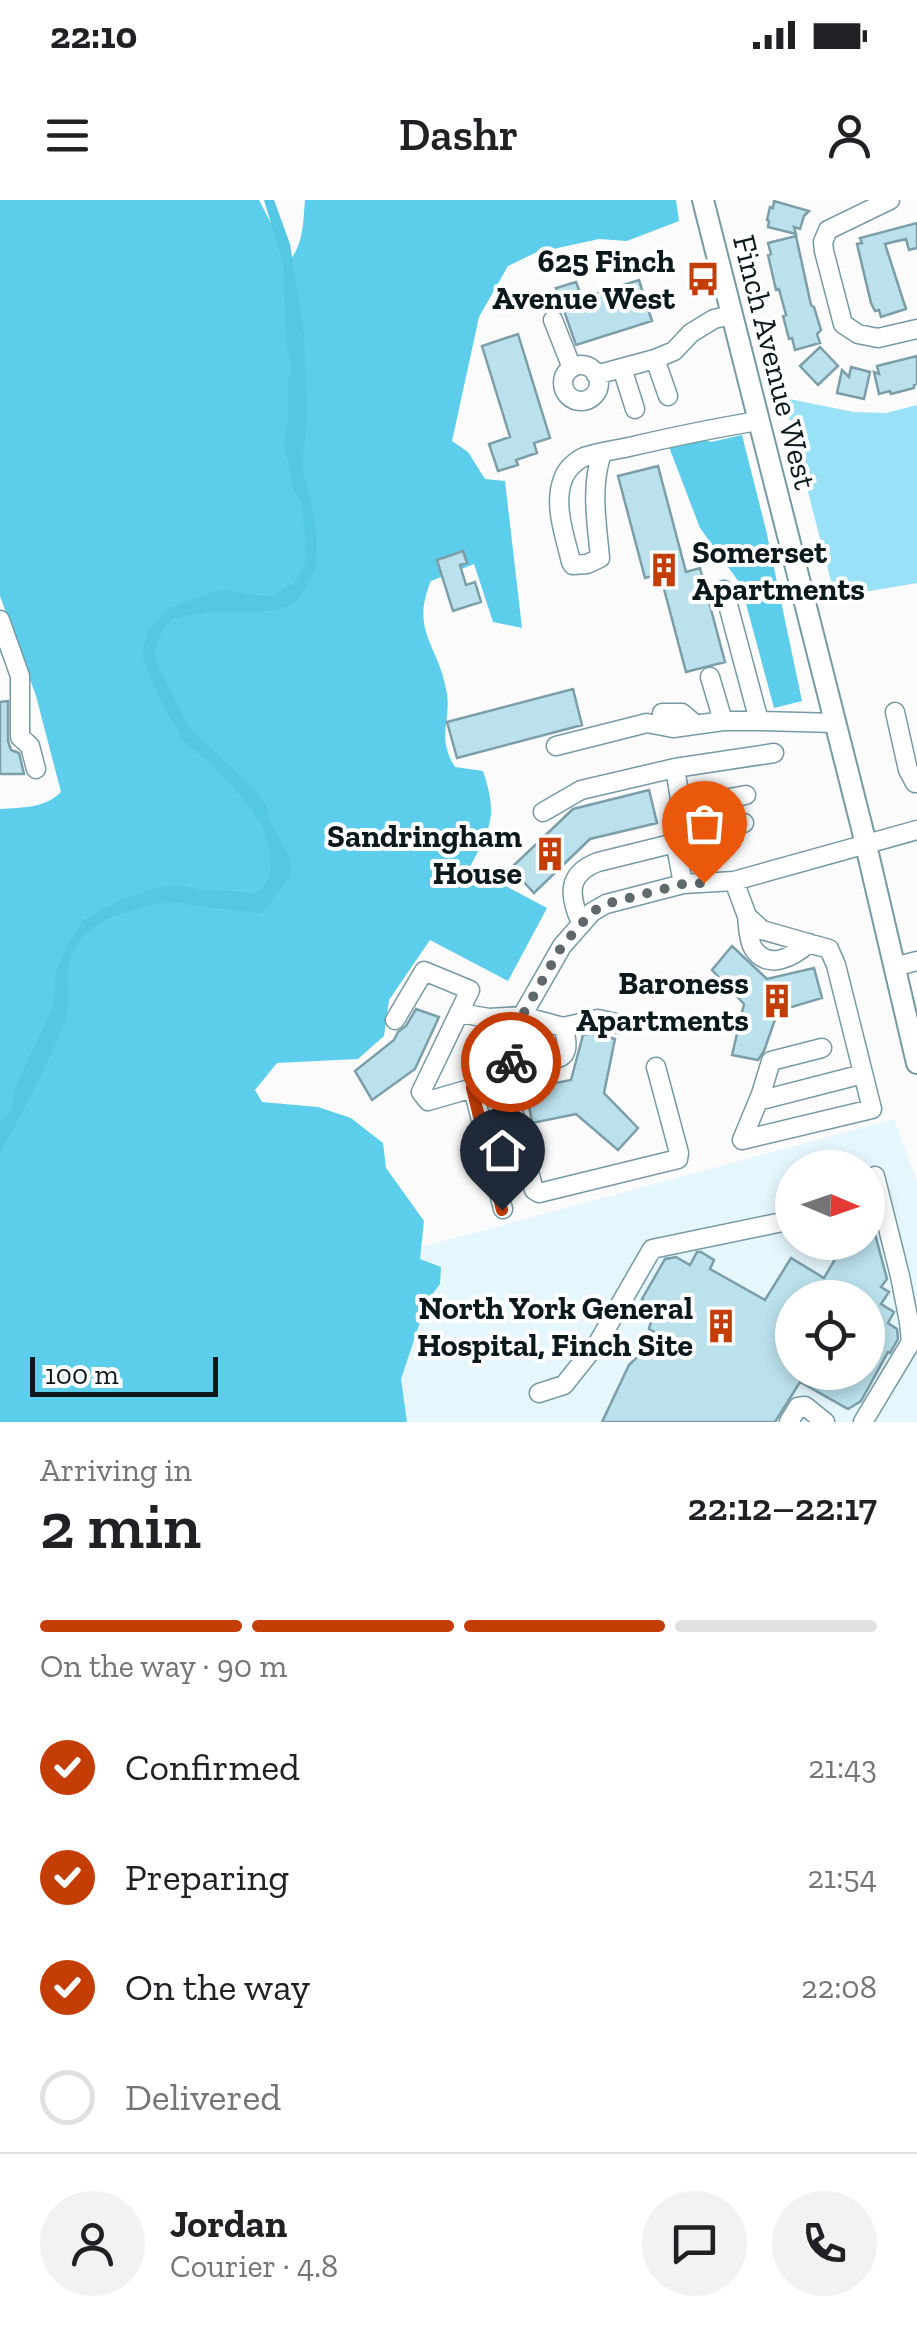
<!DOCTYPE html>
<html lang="en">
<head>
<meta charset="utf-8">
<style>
	body { margin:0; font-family:"Zilla Slab",serif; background:#f2f2f2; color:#202124; height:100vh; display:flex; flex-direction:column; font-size:38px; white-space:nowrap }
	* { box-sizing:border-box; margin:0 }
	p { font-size:32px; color:#757577 }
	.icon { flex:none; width:55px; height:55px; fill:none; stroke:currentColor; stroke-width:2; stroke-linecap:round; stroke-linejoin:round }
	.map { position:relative; height:1222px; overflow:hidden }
	.side { display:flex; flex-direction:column; background:#fff; flex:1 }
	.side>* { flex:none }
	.needle { width:65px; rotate:92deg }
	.buttons { position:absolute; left:775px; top:950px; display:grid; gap:20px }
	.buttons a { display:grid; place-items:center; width:110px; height:110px; border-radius:50%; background:#fff; box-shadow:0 5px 15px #0003; font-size:50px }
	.scale { position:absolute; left:30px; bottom:25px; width:188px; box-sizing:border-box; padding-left:10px; border:5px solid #0b191d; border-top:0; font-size:28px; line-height:35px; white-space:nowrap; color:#0b191d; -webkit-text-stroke:8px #fff; paint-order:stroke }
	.pin { position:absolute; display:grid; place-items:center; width:85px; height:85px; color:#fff; margin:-102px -42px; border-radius:50% 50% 50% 0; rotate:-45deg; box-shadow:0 0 10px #0007 }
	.pin .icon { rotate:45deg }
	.courier { position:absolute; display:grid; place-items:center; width:100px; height:100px; margin:-50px; border:8px solid #c43d05; border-radius:50%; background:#fff; color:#222; box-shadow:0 2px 12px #0007 }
	.head em { font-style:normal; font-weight:600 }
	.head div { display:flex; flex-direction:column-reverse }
	.head { display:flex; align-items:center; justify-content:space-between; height:170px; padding:0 40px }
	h1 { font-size:65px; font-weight:600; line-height:75px }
	.bar { display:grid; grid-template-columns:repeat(4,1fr); gap:15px 10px; align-content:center; height:120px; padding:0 40px }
	.bar i { height:12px; border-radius:8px; background:#e0e0e0 }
	.bar .on { background:#c43d05 }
	.bar p { grid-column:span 4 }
	.line { display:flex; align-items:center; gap:25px; padding:0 40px; border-top:2px solid #e0e0e0 }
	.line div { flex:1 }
	.round { display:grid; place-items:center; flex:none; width:105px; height:105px; border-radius:52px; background:#f2f2f2 }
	ol { padding:0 40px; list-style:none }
	li { display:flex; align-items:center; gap:30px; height:110px }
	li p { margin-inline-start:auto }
	li .icon { padding:10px; border-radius:50%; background:#c43d05; color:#fff; stroke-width:4 }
	li:last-child { color:#757577 }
	li i { width:55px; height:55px; border:5px solid #e0e0e0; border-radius:50% }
	.status { display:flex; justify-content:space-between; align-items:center; height:70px; padding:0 50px; background:#fff; direction:ltr }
	.status svg { height:28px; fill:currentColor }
	header { display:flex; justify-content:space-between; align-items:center; height:130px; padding:0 40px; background:#fff; font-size:45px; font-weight:600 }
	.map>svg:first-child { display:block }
</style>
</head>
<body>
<div class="status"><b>22:10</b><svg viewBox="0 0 49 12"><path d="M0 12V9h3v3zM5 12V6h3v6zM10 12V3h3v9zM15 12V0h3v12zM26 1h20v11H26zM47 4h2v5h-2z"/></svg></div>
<header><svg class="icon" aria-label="menu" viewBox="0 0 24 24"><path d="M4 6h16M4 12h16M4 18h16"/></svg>Dashr<svg class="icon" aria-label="person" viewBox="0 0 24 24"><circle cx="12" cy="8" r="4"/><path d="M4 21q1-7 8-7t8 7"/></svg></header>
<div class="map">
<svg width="917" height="1222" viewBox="0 0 917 1222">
	<rect width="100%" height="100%" fill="#fbfbfb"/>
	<!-- built -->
	<path fill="#e5f7fd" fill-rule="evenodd" d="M 894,919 L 917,982 L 917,1222 L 407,1222 L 401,1179 L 427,1101 L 440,1084 L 420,1060 L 421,1047 ZM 792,968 L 868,968 L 868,1042 L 792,1042 ZM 792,1098 L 868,1098 L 868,1172 L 792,1172 Z"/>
	<!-- green -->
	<path fill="#98e1f6" d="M 784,198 L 854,212 L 886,213 L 917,205 L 917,383 L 835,397 Z"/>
	<!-- forest -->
	<path fill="#5cceec" d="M 0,0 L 259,0 L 290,60 C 304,43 303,21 305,0 L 676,0 L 679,21 L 627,41 L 599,39 L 535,53 L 508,66 L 479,117 L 452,241 L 468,252 L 485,279 L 505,281 L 522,428 L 493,422 L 474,364 L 431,381 C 410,430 438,445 446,489 C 453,520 435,535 455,567 L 483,571 C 498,616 491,627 470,667 L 547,708 L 508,781 L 430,740 L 389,800 L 384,836 L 358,859 L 277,863 L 255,890 L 262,902 L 318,907 L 351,918 L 383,943 L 386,968 L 424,1021 L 420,1059 L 441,1067 L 440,1084 L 427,1101 L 401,1179 L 407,1222 L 0,1222 L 0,609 C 23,607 44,609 61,592 L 36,496 L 0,396 Z
		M 742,235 L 766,330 L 802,501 L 774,508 L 741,385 L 700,328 L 669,247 L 676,239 L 693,237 L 711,242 Z"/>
	<!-- water -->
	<path fill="#53c7e4" d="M 264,0 L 274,0 L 290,44 L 304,135 L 307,217 L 302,270 L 311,300 L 317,339 L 316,369 L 297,401 L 283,408 L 259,412 L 205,412 L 171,419 L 160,436 L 154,453 L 159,468 L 183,516 L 191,530 L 252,587 L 267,606 L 268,617 L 290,659 L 290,675 L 265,710 L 260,713 L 188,705 C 176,700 163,703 150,706 C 118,713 82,723 70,759 C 63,779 73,799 65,820 C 48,866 24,909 0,953 L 0,923 L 11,910 L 16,886 L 54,804 L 56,770 L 69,742 L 82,721 L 122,699 L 159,687 L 182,686 L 200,690 L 237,691 L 251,694 L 260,691 L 267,682 L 271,670 L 270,650 L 263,627 L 244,599 L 211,564 L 183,540 L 161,501 L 144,461 L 143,453 L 145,441 L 150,429 L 167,409 L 215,391 L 230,390 L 244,394 L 273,396 L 295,382 L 304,368 L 306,349 L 302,305 L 293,289 L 284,242 L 288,218 L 288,180 L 292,169 L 287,147 L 283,63 Z"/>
	<!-- building -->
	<path fill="#bbe1ec" stroke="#7b9ea9" stroke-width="2.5" fill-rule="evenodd" d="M 774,1 L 809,11 L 804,16 L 800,29 L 794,27 L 796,34 L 768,27 L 769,21 L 767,20 L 770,7 L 773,8 Z
		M 917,23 L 917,48 L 909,50 L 906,39 L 885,44 L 906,109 L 881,117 L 879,110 L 875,111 L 871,103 L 857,44 L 862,43 L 860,38 Z
		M 796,36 L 811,105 L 814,107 L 821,130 L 817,134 L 820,143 L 795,150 L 792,138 L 789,139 L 783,116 L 786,115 L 779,89 L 776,90 L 768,55 L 771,54 L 768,43 Z
		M 639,80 L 652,121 L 576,145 L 556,88 L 576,82 L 582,98 Z
		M 518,134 L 550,238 L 534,243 L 537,253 L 516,260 L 518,265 L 498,271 L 489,244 L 510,237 L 482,146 Z
		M 820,147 L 838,166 L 818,185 L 800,166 Z
		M 917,156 L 917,184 L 914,185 L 914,188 L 891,194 L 890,191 L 879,194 L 874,172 L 879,174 L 877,166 Z
		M 851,167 L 870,172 L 864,199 L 837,193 L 842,170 L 849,177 Z
		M 658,266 L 686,372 L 700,368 L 725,462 L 686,472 L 660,374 L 645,378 L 618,276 Z
		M 463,351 L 467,363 L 460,365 L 466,385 L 475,382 L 481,402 L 453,411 L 437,360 Z
		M 573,489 L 582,525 L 457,558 L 447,522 Z
		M 8,501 L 8,541 L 11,550 L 19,553 L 24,574 L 0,574 L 0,502 Z
		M 649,590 L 657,623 L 590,639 L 534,693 L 511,668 L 573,609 Z
		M 732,746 L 767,779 L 814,768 L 822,798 L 778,811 L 764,851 L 758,860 L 732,855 L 744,804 L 712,770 Z
		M 416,809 L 439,817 L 415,869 L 372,900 L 355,871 L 394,840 L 398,832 L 406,826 Z
		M 592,833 L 615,839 L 604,893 L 638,928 L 618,950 L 576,914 L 532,923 L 526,889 L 571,880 L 583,835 Z
		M 868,1019 L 871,1019 L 887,1079 L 881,1087 L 889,1092 L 881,1104 L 894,1112 L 888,1123 L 897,1129 L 898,1139 L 890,1153 L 888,1152 L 861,1201 L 848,1209 L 800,1182 L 775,1222 L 602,1222 L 629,1165 L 659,1135 L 649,1129 L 654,1110 L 642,1099 L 665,1059 L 676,1057 L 690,1065 L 697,1052 L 701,1052 L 714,1060 L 710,1069 L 765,1100 L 791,1058 L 824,1078 L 845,1042 L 868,1042 ZM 792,1098 L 868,1098 L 868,1172 L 792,1172 Z"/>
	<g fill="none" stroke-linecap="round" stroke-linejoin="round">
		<!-- minor casing -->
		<g stroke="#769aa4" stroke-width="21">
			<path id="minor" d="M 890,0 L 828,30 L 823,42 L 824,51 L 843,124 L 858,134 L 878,138 L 917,129
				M 553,120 L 572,168
				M 655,159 L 668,196
				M563 183a18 18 0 1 1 36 0a18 18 0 1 1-36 0Z
				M 622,168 L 635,209
				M 596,175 L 655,159 L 674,151 L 691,133 L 714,119 L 732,115
				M 602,253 C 590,288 597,323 600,358 L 587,364 L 573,365 L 571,362 C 565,336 553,305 563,279 C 566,270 575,261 584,257 C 598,252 615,250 629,247 C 672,237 715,228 758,221
				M 724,390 L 759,521 L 835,523
				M 0,420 L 20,476 L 20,537 L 30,546 L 36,569
				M 710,477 L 723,521 L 759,521
				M 895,512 L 908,570 L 915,583 L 917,582
				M 662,513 L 682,513 L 695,524
				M 556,546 L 647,523 L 673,528 L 723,521
				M 681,607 L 746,595
				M 543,612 L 581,590 L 675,568
				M 685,630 L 675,568 L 774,553
				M 674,635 L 683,684
				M 734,681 L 747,716 L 762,730 L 829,749 L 836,765 L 872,909 L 742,940 L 761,894 L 771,861 L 822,848
				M 747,716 C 748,725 748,739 753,748 C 768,772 794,756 809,743
				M 581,723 C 569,696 566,674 598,662 L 675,643 L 685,630 L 744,623
				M 894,767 L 917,761
				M 459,813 L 489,818 L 522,816 L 563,827 L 598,819 L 620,824
				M 395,820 L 424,771 L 470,790 L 421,892 L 428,901 L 473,888 L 503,873 L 534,990 L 539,993 L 678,959 L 679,953 L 656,867
				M 521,849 C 546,861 577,869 563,827
				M 503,873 L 521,849 L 522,816 L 562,746 L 592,712 L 606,704 L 683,684 L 734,681 L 917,630
				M 473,888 L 503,1009
				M 758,901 L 863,874
				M 539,1193 L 564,1185 L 599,1141 L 652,1049 L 792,1020
				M 789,1222 L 798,1207 L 805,1206 L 825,1222
				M 863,1222 L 911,1142 L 909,1122 L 900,1076 L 875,976"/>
		</g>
		<!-- major casing -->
		<g stroke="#769aa4" stroke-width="24">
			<path id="major" d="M 703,0 L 862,628 L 917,863"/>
		</g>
		<!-- minor -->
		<use href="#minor" stroke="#fff" stroke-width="18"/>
		<!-- major -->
		<use href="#major" stroke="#fff" stroke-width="20"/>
	</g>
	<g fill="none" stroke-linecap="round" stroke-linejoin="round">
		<!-- done -->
		<path stroke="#5f686b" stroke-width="10" stroke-dasharray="0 18" d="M 511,862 L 521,849 L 522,816 L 562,746 L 592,712 L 606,704 L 683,684 L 704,683"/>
		<!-- route -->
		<path stroke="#c43d05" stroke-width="12" d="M 502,1010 L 472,888 L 503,873 L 511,862"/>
	</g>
	<!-- icons -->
	<defs>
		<g id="bus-bare" transform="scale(2.7)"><path d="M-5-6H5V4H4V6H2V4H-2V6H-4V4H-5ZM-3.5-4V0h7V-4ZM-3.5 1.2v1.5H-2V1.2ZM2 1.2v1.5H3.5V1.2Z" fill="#c43d05" stroke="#fff" stroke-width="2.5" paint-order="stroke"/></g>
		<g id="building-bare" transform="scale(2.7)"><path d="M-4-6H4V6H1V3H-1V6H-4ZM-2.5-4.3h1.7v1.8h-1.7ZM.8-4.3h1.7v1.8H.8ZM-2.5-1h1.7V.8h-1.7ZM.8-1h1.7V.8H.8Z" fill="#c43d05" stroke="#fff" stroke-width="2.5" paint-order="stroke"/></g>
	</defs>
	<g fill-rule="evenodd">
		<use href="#bus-bare" x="703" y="79"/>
		<use href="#building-bare" x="664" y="370"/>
		<use href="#building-bare" x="550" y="654"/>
		<use href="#building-bare" x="777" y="801"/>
		<use href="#building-bare" x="721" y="1126"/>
	</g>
	<g text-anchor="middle" stroke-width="8" stroke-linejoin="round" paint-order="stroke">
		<!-- poi labels -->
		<g font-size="32" font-weight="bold" fill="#0b191d" stroke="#fff" text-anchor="end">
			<text x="675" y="72">625 Finch<tspan x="675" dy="37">Avenue West</tspan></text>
			<text x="692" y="363" text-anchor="start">Somerset<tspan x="692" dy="37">Apartments</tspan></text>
			<text x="522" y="647">Sandringham<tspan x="522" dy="37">House</tspan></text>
			<text x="749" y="794">Baroness<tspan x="749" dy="37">Apartments</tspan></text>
			<text x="693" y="1119">North York General<tspan x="693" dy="37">Hospital, Finch Site</tspan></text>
		</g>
		<!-- street labels -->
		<g font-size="32" fill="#0b191d" stroke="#fff">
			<text transform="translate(775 162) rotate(76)" y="11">Finch Avenue West</text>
		</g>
	</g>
</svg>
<div class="buttons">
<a><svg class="needle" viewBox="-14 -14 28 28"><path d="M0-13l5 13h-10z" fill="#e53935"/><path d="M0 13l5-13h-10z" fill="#757577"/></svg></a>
<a><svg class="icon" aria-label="locate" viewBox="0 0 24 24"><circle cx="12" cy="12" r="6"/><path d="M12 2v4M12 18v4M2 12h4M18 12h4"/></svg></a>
</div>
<div class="scale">100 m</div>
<div class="pin" style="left:704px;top:683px;background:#ea580c"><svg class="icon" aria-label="bag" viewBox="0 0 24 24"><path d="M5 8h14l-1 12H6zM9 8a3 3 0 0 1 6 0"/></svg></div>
<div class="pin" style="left:502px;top:1010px;background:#1f2937"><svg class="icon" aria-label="home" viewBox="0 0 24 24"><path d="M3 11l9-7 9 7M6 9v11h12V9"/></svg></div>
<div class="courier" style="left:511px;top:862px"><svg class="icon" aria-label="bike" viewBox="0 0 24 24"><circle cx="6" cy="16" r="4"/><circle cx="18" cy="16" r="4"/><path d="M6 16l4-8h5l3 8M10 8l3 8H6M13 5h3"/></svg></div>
</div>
<section class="side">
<div class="head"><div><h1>2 min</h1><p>Arriving in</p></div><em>22:12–22:17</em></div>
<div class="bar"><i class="on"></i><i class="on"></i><i class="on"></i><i></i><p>On the way · 90 m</p></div>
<ol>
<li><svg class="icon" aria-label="check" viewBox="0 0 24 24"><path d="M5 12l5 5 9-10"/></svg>Confirmed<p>21:43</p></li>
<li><svg class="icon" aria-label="check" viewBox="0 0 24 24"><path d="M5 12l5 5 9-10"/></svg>Preparing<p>21:54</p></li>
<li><svg class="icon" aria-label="check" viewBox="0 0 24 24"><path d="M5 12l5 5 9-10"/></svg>On the way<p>22:08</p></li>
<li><i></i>Delivered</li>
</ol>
<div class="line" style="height:180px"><a class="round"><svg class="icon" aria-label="person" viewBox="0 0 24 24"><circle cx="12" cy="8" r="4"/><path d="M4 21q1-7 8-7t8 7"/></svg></a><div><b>Jordan</b><p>Courier · 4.8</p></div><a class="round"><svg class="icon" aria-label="chat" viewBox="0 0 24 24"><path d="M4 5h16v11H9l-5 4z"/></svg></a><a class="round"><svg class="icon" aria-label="phone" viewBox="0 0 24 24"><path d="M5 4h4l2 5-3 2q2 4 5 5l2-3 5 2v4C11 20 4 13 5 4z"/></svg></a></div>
</section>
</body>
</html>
